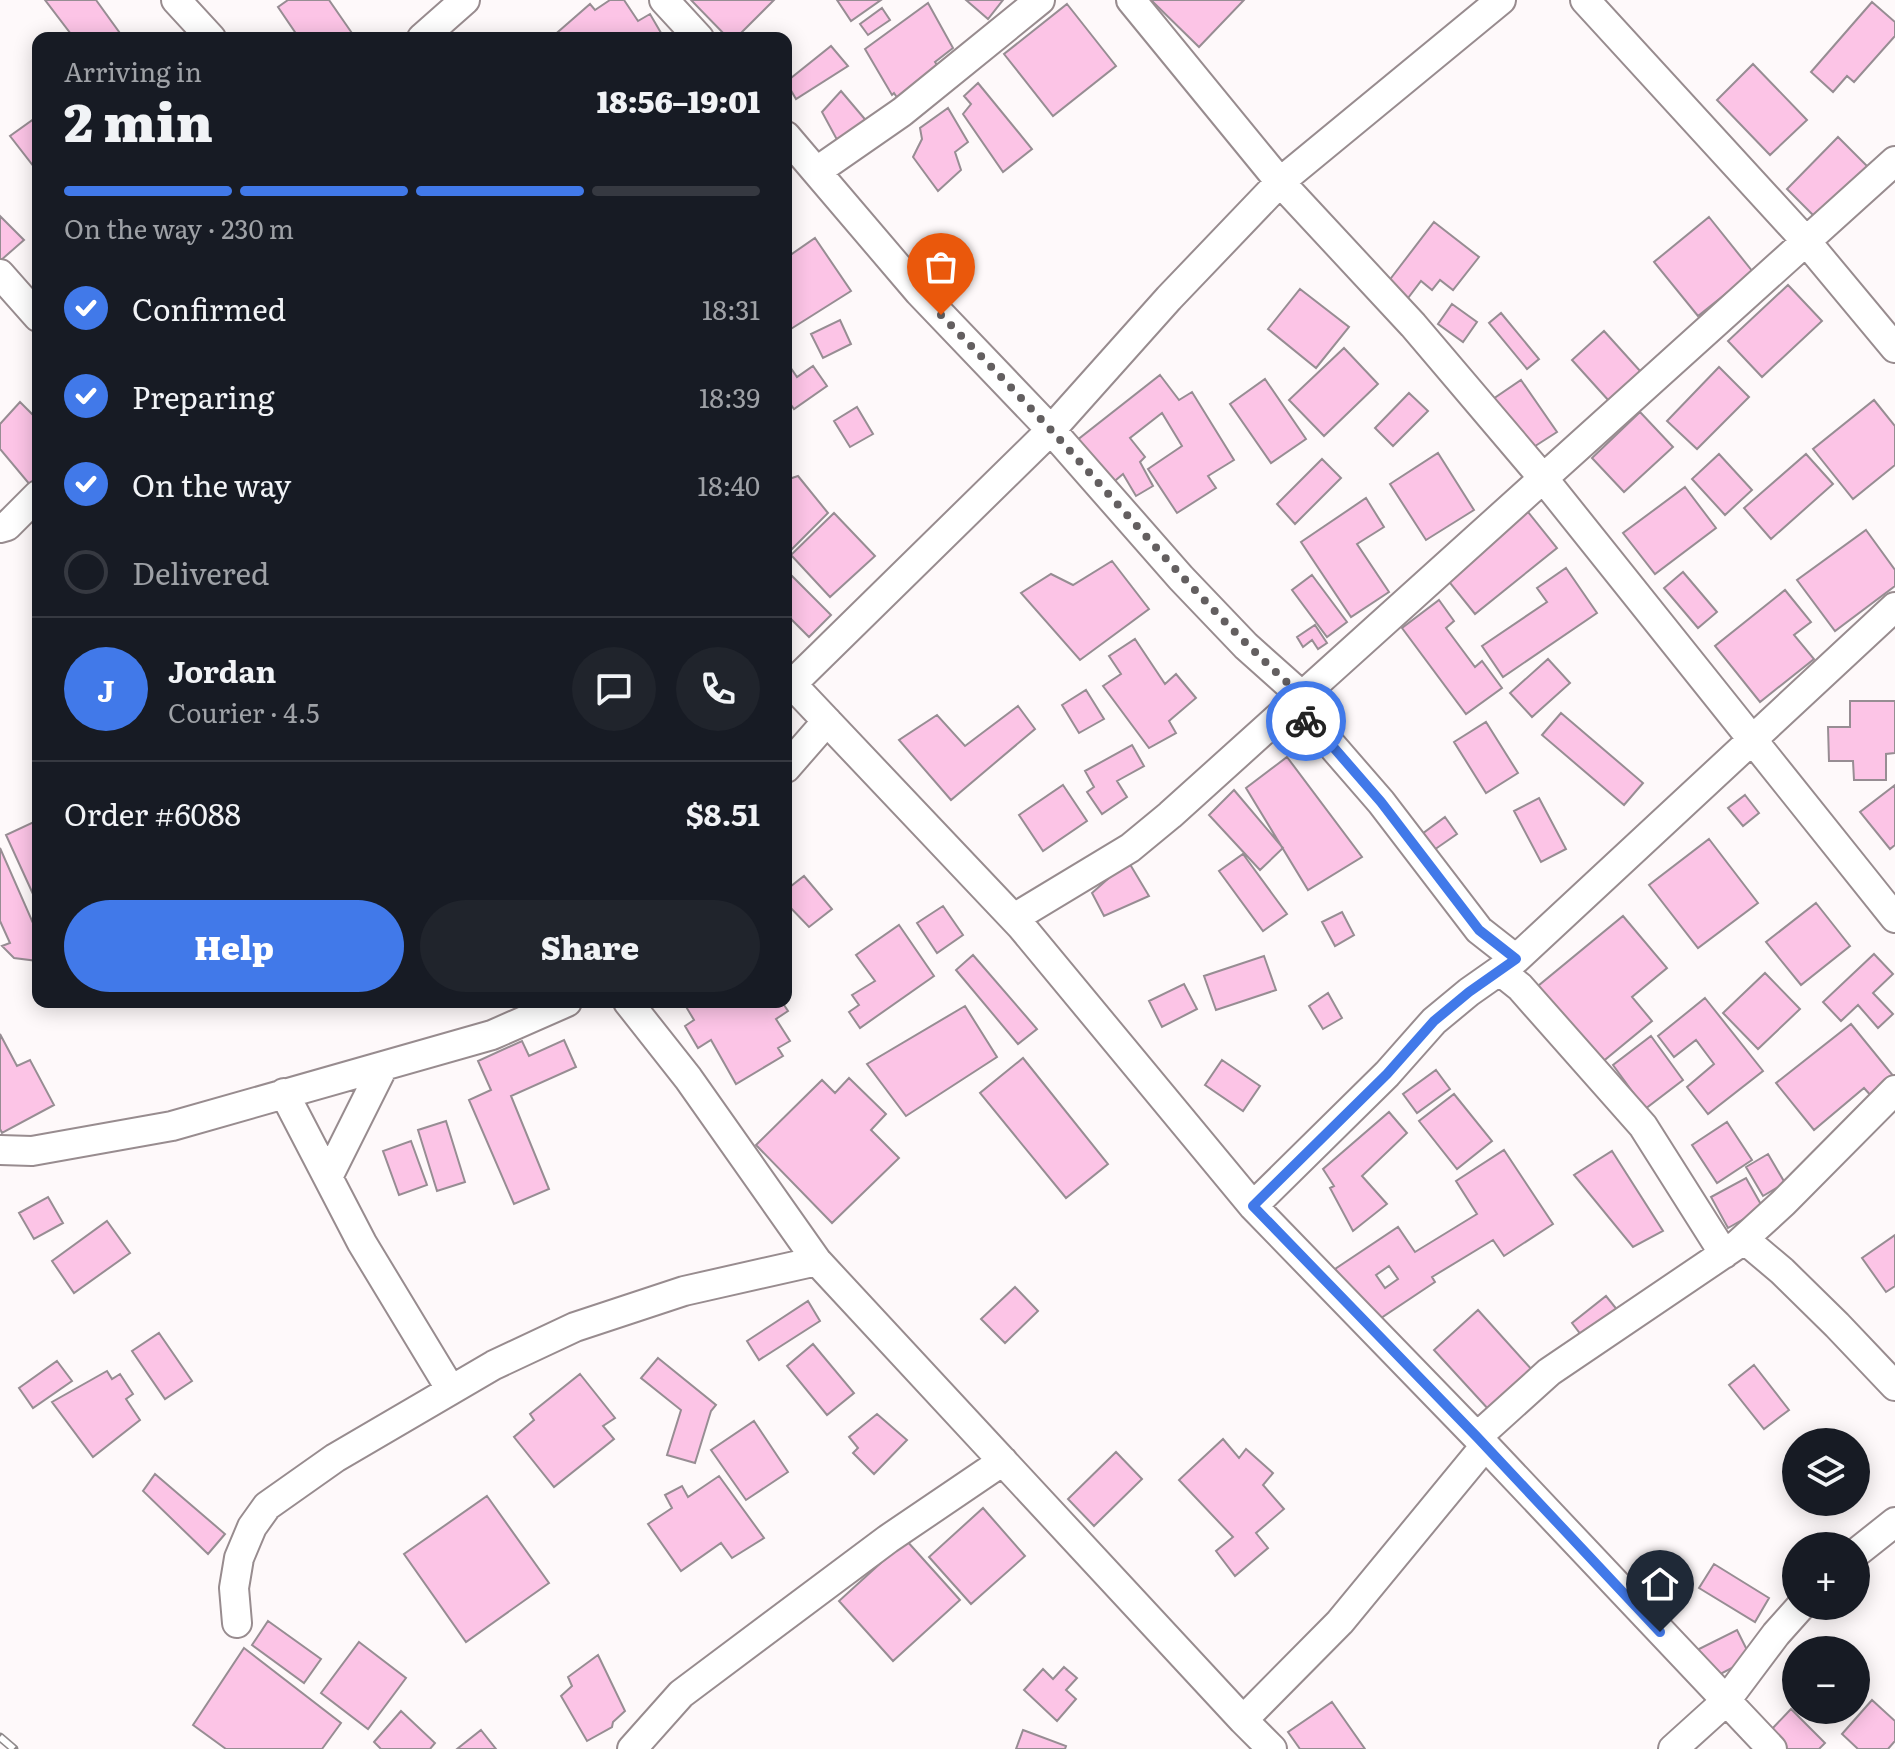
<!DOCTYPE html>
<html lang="en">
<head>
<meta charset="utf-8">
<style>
	body { margin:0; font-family:Literata,serif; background:#20242c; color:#f1f3f6; height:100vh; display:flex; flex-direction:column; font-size:30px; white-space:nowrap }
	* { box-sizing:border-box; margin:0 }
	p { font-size:26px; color:#9ea1a6 }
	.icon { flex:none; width:44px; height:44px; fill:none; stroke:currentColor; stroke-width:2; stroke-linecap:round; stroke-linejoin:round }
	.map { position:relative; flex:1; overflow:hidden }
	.sheet { position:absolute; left:32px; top:32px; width:760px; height:976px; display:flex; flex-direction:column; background:#171b24; border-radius:16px; box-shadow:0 4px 20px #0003 }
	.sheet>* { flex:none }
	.fabs { position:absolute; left:1782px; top:1428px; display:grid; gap:16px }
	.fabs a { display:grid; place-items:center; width:88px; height:88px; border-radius:50%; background:#171b24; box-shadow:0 4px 20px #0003; font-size:40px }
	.pin { position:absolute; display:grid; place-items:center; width:68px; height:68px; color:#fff; margin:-82px -34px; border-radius:50% 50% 50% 0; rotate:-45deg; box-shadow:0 0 8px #0007 }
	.pin .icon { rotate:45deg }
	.courier { position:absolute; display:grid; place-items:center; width:80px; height:80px; margin:-40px; border:6px solid #4179e9; border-radius:50%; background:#fff; color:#222; box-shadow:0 2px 10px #0007 }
	.headline em { font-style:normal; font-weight:800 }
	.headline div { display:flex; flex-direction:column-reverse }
	.headline { display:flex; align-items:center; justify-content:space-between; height:136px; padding:0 32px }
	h1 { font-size:52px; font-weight:800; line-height:60px }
	.bar { display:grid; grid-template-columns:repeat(4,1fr); gap:12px 8px; align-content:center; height:96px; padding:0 32px }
	.bar i { height:10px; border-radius:6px; background:#363941 }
	.bar .active { background:#4179e9 }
	.bar p { grid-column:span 4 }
	.line { display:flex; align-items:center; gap:20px; padding:0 32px; border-top:2px solid #363941 }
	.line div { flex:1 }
	.round { display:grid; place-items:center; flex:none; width:84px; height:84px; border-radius:42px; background:#20242c }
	ol { padding:0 32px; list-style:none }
	li { display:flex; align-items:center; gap:24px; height:88px }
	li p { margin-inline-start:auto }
	li .icon { padding:8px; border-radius:50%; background:#4179e9; color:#fff; stroke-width:4 }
	li:last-child { color:#9ea1a6 }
	li i { width:44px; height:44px; border:4px solid #363941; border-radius:50% }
	.cta { display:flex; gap:16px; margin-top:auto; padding:16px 32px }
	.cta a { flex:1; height:92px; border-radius:48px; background:#4179e9; color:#fff; font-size:32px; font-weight:800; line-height:92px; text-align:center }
	.cta a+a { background:#20242c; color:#f1f3f6 }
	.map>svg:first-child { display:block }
</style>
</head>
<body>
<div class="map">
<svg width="1895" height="1749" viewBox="0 0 1895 1749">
	<rect width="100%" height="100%" fill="#fef9fa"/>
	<!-- building -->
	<path fill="#fcc4e6" stroke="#978d93" stroke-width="2" fill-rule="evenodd" d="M 45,0 L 96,0 L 122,36 L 119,38 L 74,38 Z
		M 288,0 L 329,0 L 354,36 L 350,38 L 299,38 L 278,7 Z
		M 610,0 L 624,0 L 638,21 L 650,14 L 664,38 L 551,38 L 590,4 L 595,10 Z
		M 691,0 L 774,0 L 736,38 L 728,38 Z
		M 837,0 L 881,0 L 851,21 Z
		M 966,0 L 1003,0 L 988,19 Z
		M 1151,0 L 1244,0 L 1199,47 Z
		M 1872,2 L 1895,22 L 1895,36 L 1854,82 L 1847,76 L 1833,92 L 1811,72 Z
		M 928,3 L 953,48 L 935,62 L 940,69 L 898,99 L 894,93 L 892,95 L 865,49 Z
		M 1067,4 L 1116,66 L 1053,116 L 1004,54 Z
		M 882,8 L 890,20 L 868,35 L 860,24 Z
		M 831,46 L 848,66 L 796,99 L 786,82 Z
		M 1753,64 L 1807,120 L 1770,155 L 1717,100 Z
		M 978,83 L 1032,149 L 1003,172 L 963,114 L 971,104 L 964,96 Z
		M 841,91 L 869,124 L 842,149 L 822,112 Z
		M 948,108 L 968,142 L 955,152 L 961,170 L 938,191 L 913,157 L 922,139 L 920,128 Z
		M 38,116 L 38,172 L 10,136 Z
		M 1838,137 L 1870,169 L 1819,221 L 1787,189 Z
		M 0,216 L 24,240 L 0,261 Z
		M 1709,217 L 1753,272 L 1698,316 L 1654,262 Z
		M 1434,222 L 1479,257 L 1453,290 L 1440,280 L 1432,290 L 1421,281 L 1408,298 L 1388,282 Z
		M 815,238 L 851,291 L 786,332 L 786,258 Z
		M 1788,285 L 1822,321 L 1762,377 L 1728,341 Z
		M 1300,289 L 1349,327 L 1316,368 L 1268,329 Z
		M 1452,304 L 1477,322 L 1463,342 L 1438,324 Z
		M 1501,313 L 1539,359 L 1527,369 L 1489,323 Z
		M 840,320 L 851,344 L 823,358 L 811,334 Z
		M 1604,331 L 1641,372 L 1609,401 L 1572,360 Z
		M 1344,348 L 1378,384 L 1324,436 L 1289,400 Z
		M 786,361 L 797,377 L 813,366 L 827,386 L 794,409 L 786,398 Z
		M 1719,367 L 1749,397 L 1697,449 L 1667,421 Z
		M 1160,375 L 1179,400 L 1192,392 L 1234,460 L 1208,476 L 1216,488 L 1177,513 L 1148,469 L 1182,446 L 1162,413 L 1130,438 L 1145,457 L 1140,462 L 1153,486 L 1136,496 L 1123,474 L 1110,485 L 1076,441 Z
		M 1265,379 L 1306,439 L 1271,463 L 1230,404 Z
		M 1521,380 L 1557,432 L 1529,450 L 1493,399 Z
		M 1409,393 L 1428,411 L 1393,446 L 1375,428 Z
		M 1874,400 L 1895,426 L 1895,465 L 1853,499 L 1813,449 Z
		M 20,402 L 38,420 L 38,479 L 31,486 L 0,449 L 0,424 Z
		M 857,407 L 873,434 L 850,447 L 834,421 Z
		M 1640,412 L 1673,447 L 1624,492 L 1592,458 Z
		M 1438,453 L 1474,510 L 1426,540 L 1390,484 Z
		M 1719,454 L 1752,490 L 1725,515 L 1692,479 Z
		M 1806,454 L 1833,484 L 1771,539 L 1744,508 Z
		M 1322,459 L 1341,478 L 1295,524 L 1277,504 Z
		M 798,476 L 828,513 L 789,552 L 786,549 L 786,480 Z
		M 1685,487 L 1716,528 L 1655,574 L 1623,533 Z
		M 1366,498 L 1384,527 L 1357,544 L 1389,592 L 1351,617 L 1301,542 Z
		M 1524,507 L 1557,548 L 1475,614 L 1442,573 Z
		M 834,513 L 875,556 L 830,597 L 791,555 Z
		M 1866,530 L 1895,570 L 1895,586 L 1835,631 L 1797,580 Z
		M 1112,561 L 1149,609 L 1080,660 L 1021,593 L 1051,574 L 1073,585 Z
		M 1566,568 L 1597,613 L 1503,677 L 1482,646 L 1547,602 L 1537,588 Z
		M 786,570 L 831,615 L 809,637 L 786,614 Z
		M 1683,572 L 1717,612 L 1698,628 L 1664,588 Z
		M 1312,575 L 1347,622 L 1327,637 L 1292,590 Z
		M 1785,590 L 1811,622 L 1794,635 L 1814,659 L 1760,702 L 1715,646 Z
		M 1439,600 L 1454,621 L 1446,628 L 1475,667 L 1482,661 L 1502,688 L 1466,714 L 1402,628 Z
		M 1315,625 L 1327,643 L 1318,649 L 1312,640 L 1303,647 L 1297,637 Z
		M 1135,639 L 1165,684 L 1176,674 L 1196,698 L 1169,721 L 1176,733 L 1149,748 L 1103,686 L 1121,674 L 1109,656 Z
		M 1548,659 L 1570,683 L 1532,717 L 1510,693 Z
		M 1086,690 L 1104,719 L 1079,733 L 1062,705 Z
		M 1850,701 L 1895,701 L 1895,753 L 1886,754 L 1886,780 L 1854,780 L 1853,761 L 1829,761 L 1828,727 L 1850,727 Z
		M 1018,706 L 1035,729 L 951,800 L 899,740 L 937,715 L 965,746 Z
		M 1561,713 L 1643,783 L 1624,805 L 1542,735 Z
		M 1486,722 L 1518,773 L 1486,793 L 1454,742 Z
		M 1132,745 L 1144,766 L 1117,781 L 1127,797 L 1102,814 L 1087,792 L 1094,787 L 1085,771 Z
		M 1287,757 L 1362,857 L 1308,890 L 1246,788 Z
		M 1063,785 L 1087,821 L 1043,851 L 1019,815 Z
		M 1895,785 L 1895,845 L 1890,849 L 1860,812 Z
		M 1234,790 L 1283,848 L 1260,870 L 1209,815 Z
		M 1745,795 L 1759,813 L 1743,826 L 1728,808 Z
		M 1539,798 L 1566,849 L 1541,862 L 1514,811 Z
		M 1445,817 L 1457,834 L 1434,850 L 1422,834 Z
		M 38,820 L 38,905 L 6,835 Z
		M 1709,839 L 1758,903 L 1698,948 L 1649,885 Z
		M 0,848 L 36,930 L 38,929 L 38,961 L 14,958 L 2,946 L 10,943 L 0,921 Z
		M 1243,854 L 1287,914 L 1263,931 L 1219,871 Z
		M 1128,861 L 1149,896 L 1104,916 L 1092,893 Z
		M 804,876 L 832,909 L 809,927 L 786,903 L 786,890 Z
		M 1816,903 L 1850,946 L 1801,985 L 1766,942 Z
		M 943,906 L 963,935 L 937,953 L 917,923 Z
		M 1342,912 L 1354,935 L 1335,946 L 1322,922 Z
		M 1623,916 L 1667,968 L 1632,997 L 1652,1021 L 1601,1063 L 1538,986 Z
		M 899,925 L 934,976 L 860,1028 L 849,1012 L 859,1005 L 852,995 L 875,981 L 856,955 Z
		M 1874,954 L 1893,974 L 1873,993 L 1893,1014 L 1878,1028 L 1858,1005 L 1841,1021 L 1823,1002 Z
		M 973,955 L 1037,1029 L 1018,1044 L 956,970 Z
		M 1264,956 L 1276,990 L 1216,1010 L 1204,976 Z
		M 1765,973 L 1800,1009 L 1758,1049 L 1723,1013 Z
		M 1184,984 L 1197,1009 L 1162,1027 L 1149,1001 Z
		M 1328,993 L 1342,1018 L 1323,1029 L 1309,1006 Z
		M 1705,998 L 1763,1071 L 1708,1114 L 1687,1087 L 1714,1064 L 1696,1040 L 1674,1057 L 1658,1036 Z
		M 691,1002 L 782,1002 L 788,1011 L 776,1019 L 790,1041 L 778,1048 L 783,1056 L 736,1084 L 711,1040 L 698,1048 L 685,1026 L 694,1020 L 685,1005 Z
		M 965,1006 L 997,1057 L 906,1116 L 867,1064 Z
		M 1851,1024 L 1895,1078 L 1873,1098 L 1864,1088 L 1814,1130 L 1776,1083 Z
		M 0,1034 L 17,1066 L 30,1060 L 54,1105 L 2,1133 L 0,1129 Z
		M 1651,1036 L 1683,1080 L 1645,1109 L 1613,1065 Z
		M 564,1040 L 576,1067 L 511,1096 L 549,1189 L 514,1204 L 469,1100 L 491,1090 L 478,1061 L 522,1041 L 529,1056 Z
		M 1023,1058 L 1108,1164 L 1066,1198 L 980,1093 Z
		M 1222,1060 L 1260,1086 L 1243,1111 L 1205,1085 Z
		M 1436,1070 L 1450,1089 L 1417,1113 L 1403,1094 Z
		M 849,1078 L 886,1114 L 871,1130 L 899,1158 L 832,1223 L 756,1145 L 822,1080 L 835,1093 Z
		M 1454,1094 L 1492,1141 L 1457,1169 L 1419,1121 Z
		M 1389,1112 L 1407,1133 L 1362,1176 L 1387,1204 L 1353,1231 L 1330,1188 L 1334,1186 L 1323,1169 Z
		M 446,1121 L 465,1182 L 437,1191 L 418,1130 Z
		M 1727,1122 L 1752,1160 L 1717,1183 L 1692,1145 Z
		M 411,1141 L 427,1185 L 399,1195 L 383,1151 Z
		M 1504,1150 L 1553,1224 L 1504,1256 L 1493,1240 L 1432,1277 L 1435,1282 L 1372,1324 L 1335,1269 L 1398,1227 L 1415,1252 L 1477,1214 L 1456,1181 ZM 1389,1266 L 1398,1279 L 1385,1288 L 1376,1275 Z
		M 1612,1151 L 1663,1231 L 1633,1247 L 1574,1175 Z
		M 1768,1154 L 1785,1183 L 1763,1196 L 1746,1167 Z
		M 1746,1178 L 1763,1208 L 1728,1228 L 1711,1197 Z
		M 48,1197 L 63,1223 L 34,1239 L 19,1213 Z
		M 107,1221 L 130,1253 L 74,1293 L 52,1261 Z
		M 1895,1235 L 1895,1286 L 1886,1292 L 1862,1258 Z
		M 1015,1287 L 1038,1311 L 1005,1343 L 981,1319 Z
		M 1606,1296 L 1623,1317 L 1588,1344 L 1572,1323 Z
		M 808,1301 L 820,1321 L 759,1360 L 747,1341 Z
		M 1478,1310 L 1533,1371 L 1490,1411 L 1434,1350 Z
		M 159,1333 L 192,1381 L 165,1399 L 132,1351 Z
		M 813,1344 L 854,1393 L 827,1415 L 787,1366 Z
		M 658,1358 L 716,1405 L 711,1411 L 695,1463 L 667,1455 L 681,1410 L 641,1378 Z
		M 57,1361 L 72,1381 L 33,1408 L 19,1388 Z
		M 1754,1365 L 1789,1410 L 1764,1429 L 1729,1385 Z
		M 107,1371 L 112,1379 L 120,1374 L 133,1394 L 126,1399 L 140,1420 L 93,1457 L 52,1402 Z
		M 580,1374 L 615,1418 L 603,1426 L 614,1439 L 554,1487 L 514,1437 L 534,1420 L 530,1414 Z
		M 877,1414 L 907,1440 L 874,1474 L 853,1453 L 858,1448 L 849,1437 Z
		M 754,1421 L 788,1472 L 746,1500 L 711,1450 Z
		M 1223,1439 L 1239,1458 L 1246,1449 L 1273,1473 L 1263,1485 L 1284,1509 L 1256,1533 L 1268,1548 L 1235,1576 L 1216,1551 L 1233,1537 L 1179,1480 Z
		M 1116,1452 L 1142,1479 L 1094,1526 L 1068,1499 Z
		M 155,1474 L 225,1534 L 208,1554 L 143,1491 Z
		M 719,1476 L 764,1538 L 732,1558 L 721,1543 L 681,1571 L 648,1524 L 672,1508 L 665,1495 L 682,1486 L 688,1497 Z
		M 487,1496 L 549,1583 L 466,1642 L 404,1554 Z
		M 983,1508 L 1025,1556 L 971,1604 L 929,1557 Z
		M 906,1540 L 960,1600 L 893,1661 L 839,1601 Z
		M 1714,1564 L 1769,1598 L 1755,1622 L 1699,1588 Z
		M 268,1621 L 321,1659 L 304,1683 L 252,1645 Z
		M 1737,1630 L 1751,1658 L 1709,1680 L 1695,1651 Z
		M 359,1642 L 406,1678 L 368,1729 L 321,1693 Z
		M 244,1648 L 341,1723 L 322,1749 L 226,1749 L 193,1725 Z
		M 598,1655 L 625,1711 L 613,1722 L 612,1727 L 587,1741 L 561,1696 L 572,1686 L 568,1677 Z
		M 1064,1667 L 1077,1678 L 1066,1690 L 1076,1699 L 1057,1721 L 1024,1690 L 1043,1669 L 1053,1679 Z
		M 1872,1700 L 1895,1721 L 1895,1741 L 1888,1749 L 1858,1749 L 1842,1734 Z
		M 1332,1702 L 1365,1749 L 1300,1749 L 1288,1732 Z
		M 1791,1709 L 1825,1743 L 1819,1749 L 1786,1749 L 1769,1732 Z
		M 401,1711 L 435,1743 L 430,1749 L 381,1749 L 374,1742 Z
		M 481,1730 L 496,1749 L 457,1749 Z
		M 1023,1730 L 1066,1746 L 1065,1749 L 1016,1749 Z"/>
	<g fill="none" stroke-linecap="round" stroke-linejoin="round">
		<!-- minor casing -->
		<g stroke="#988c8f" stroke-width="32">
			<path id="minor" d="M 176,0 L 211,38
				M 664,0 L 699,38
				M 1131,0 L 1280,182 L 1413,325 L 1543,478 L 1895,918
				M 1585,0 L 1805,240 L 1895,348
				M 422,38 L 465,0
				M 786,136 L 919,292 L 1051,430 L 1181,578 L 1246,646 L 1302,696
				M 817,171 L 902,112 L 1040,0
				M 0,274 L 38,317
				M 0,528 L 7,526 L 38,495
				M 786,678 L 1021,926 L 1253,1206 L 1477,1437 L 1772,1749
				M 792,684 L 1051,430 L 1169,298 L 1280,182 L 1501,0
				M 1289,707 L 1328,741 L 1381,802 L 1479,930 L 1516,959
				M 786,768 L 827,721
				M 1014,918 L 1130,848 L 1170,815 L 1895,161
				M 1500,971 L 1520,987 L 1643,1126 L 1724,1254
				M 628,1002 L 688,1078 L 817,1261 L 1243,1720 L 1272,1749
				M 284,1093 L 362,1243 L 451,1390
				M 0,1150 L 32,1151 L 172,1126 L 492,1035 L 567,1002
				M 328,1177 L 383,1067
				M 1253,1206 L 1387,1074 L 1434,1021 L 1469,992 L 1516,959 L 1895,607
				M 1744,1239 L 1782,1271 L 1837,1325 L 1895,1386
				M 1477,1437 L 1549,1372 L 1738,1244 L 1783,1203 L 1895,1090
				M 1856,1553 L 1895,1522
				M 237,1623 L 234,1588 L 239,1558 L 252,1527 L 267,1506 L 335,1458 L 494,1365 L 575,1327 L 684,1291 L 817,1261
				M 1243,1720 L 1340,1622 L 1485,1446
				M 632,1749 L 681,1694 L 888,1539 L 1003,1461
				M 1673,1749 L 1725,1702 L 1776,1634 L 1801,1606"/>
		</g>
		<!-- minor -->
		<use href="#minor" stroke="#fff" stroke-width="28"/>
		<!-- rail casing -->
		<g stroke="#8f8a8b" stroke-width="9">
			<path id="rail" d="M 0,1737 L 14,1749"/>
		</g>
		<!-- rail -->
		<use href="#rail" stroke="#fff" stroke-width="6" stroke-dasharray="18" stroke-linecap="butt"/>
	</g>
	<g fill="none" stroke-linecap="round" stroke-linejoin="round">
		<!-- done -->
		<path stroke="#635f60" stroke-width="8" stroke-dasharray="0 14.4" d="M 941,315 C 978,353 1015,391 1051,430 C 1133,520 1210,614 1302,696 L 1289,707 L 1306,721"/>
		<!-- route -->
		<path stroke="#4179e9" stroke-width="10" d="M 1306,721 L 1328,741 L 1381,802 L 1479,930 L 1516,959 L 1469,992 L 1434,1021 L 1387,1074 L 1253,1206 L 1477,1437 L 1660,1632"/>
	</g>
</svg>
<div class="fabs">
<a><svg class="icon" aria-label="layers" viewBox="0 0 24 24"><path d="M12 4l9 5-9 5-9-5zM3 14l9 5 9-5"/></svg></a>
<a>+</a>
<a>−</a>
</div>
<div class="pin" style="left:941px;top:315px;background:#ea580c"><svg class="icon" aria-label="bag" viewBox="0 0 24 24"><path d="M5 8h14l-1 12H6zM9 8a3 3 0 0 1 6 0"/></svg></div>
<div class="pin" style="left:1660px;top:1632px;background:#1f2937"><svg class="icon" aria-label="home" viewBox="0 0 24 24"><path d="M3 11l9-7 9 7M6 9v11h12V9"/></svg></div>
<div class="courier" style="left:1306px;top:721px"><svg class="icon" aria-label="bike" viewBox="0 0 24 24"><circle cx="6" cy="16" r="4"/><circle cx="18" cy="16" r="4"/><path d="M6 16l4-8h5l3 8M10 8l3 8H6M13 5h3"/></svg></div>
<section class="sheet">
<div class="headline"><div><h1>2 min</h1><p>Arriving in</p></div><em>18:56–19:01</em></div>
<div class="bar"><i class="active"></i><i class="active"></i><i class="active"></i><i></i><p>On the way · 230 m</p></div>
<ol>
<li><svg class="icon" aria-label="check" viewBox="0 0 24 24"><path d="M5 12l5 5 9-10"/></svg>Confirmed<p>18:31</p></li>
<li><svg class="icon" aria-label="check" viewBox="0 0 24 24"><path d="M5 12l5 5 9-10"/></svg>Preparing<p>18:39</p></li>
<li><svg class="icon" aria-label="check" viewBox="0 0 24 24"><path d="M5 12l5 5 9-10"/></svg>On the way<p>18:40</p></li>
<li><i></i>Delivered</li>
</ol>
<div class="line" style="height:144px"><b class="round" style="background:#4179e9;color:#fff">J</b><div><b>Jordan</b><p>Courier · 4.5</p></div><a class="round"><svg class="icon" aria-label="chat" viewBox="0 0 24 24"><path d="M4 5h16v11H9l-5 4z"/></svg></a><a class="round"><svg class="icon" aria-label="phone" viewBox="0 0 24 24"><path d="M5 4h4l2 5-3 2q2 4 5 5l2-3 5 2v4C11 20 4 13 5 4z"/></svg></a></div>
<div class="line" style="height:104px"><div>Order #6088</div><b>$8.51</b></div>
<div class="cta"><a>Help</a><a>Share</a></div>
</section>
</div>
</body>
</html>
